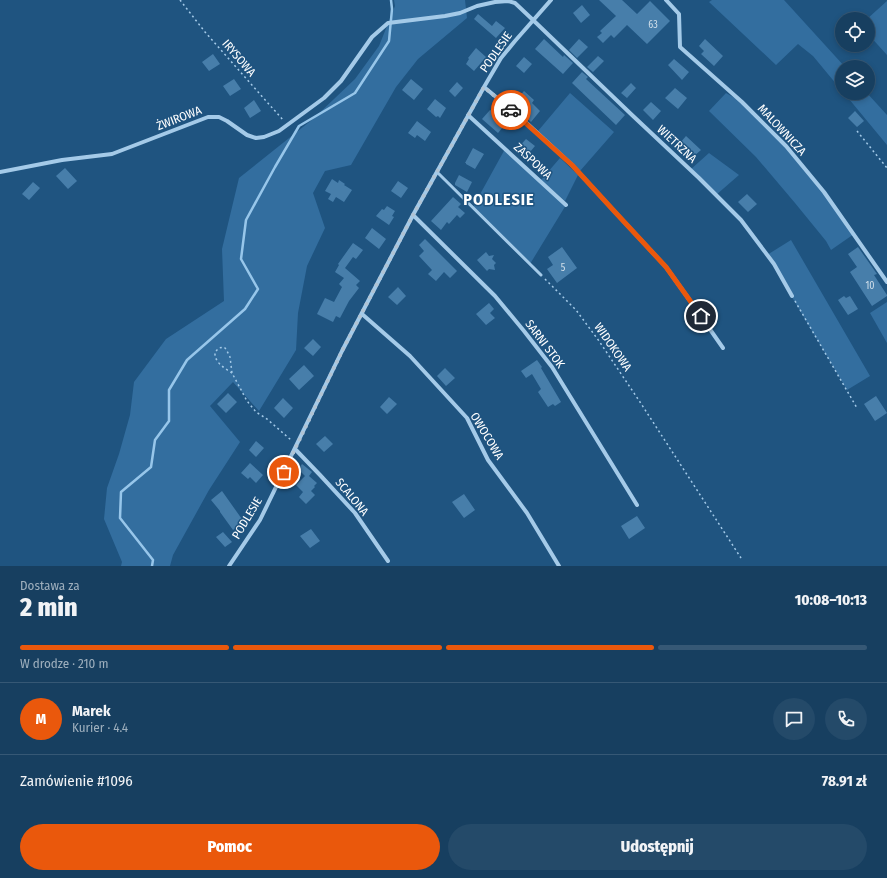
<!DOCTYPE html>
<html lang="pl">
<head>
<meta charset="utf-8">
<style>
	body { margin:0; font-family:"Fira Sans Condensed",sans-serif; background:#244a69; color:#f1f3f6; height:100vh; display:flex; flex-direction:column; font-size:15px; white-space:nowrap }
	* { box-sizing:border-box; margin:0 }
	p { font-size:13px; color:#9eafbd }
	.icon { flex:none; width:22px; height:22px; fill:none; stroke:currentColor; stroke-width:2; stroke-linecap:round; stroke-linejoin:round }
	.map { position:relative; height:566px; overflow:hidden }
	.side { display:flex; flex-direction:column; background:#173f60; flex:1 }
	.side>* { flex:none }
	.tools { position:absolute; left:835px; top:12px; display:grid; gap:8px }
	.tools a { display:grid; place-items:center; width:40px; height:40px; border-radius:50%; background:#173f60; box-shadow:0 2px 6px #0003,0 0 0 1px #365875; font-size:20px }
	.pin { position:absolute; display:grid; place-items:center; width:34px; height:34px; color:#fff; margin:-17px; border:2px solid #fff; border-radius:50%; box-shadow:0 1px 4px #0007 }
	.courier { position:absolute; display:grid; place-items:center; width:40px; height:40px; margin:-20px; border:3px solid #ea580c; border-radius:50%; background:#fff; color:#222; box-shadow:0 1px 5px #0007 }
	.summary em { font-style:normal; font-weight:800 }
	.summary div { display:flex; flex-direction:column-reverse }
	.summary { display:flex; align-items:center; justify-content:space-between; height:68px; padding:0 20px }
	h1 { font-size:26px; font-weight:800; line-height:30px }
	.bar { display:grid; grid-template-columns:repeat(4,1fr); gap:6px 4px; align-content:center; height:48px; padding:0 20px }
	.bar i { height:5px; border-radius:3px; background:#365875 }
	.bar .selected { background:#ea580c }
	.bar p { grid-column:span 4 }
	.line { display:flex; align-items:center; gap:10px; padding:0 20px; border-top:1px solid #365875 }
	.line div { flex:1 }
	.round { display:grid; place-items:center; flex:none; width:42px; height:42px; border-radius:21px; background:#244a69 }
	.action { display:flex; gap:8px; margin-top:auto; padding:8px 20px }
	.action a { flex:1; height:46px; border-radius:24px; background:#ea580c; color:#fff; font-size:16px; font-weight:800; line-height:46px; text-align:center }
	.action a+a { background:#244a69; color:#f1f3f6 }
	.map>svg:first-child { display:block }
</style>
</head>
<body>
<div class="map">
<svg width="887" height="566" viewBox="0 0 887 566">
	<rect width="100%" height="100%" fill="#1f5480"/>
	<!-- green -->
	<path fill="#336e9f" d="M 394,0 L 465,0 L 467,18 L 418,59 L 396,87 L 351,165 L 325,171 L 313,193 L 325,228 L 307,266 L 298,313 L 296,350 L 259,411 L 233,382 L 210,406 L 240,442 L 209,490 L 173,555 L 170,566 L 121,566 L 122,562 L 104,519 L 107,488 L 119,454 L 130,415 L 134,382 L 166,339 L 224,301 L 222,249 L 239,178 L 313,119 L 355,79 L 379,46 L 395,6 Z
		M 712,0 L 784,0 L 845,67 L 842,67 L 842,91 L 813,56 L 798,44 L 776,65 L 709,2 Z
		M 887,1 L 887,55 L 868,34 L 868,19 L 867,19 Z
		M 570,93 L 614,132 L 580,171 L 538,131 Z
		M 726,93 L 742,102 L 786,146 L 819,186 L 854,234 L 831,250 L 826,241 L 795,203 L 756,157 L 709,111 Z
		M 844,93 L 867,93 L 887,115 L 887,145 Z
		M 505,149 L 566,205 L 530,264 L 473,207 Z
		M 709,153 L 739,175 L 716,195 L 690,170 Z
		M 560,158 L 578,175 L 565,201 L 541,180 Z
		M 791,240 L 870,376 L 847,390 L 767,255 Z
		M 887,302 L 887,343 L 870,313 Z"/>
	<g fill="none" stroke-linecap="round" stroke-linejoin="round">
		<!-- stream -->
		<path stroke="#97c6ea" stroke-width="2.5" d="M 152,566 L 153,560 L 120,518 L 121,492 L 151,467 L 155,440 L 169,421 L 169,390 L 187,360 L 245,309 L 258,289 L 241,259 L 246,220 L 275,167 L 299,126 L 355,93 L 389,41 L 392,9 L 391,0"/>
	</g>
	<!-- building -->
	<path fill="#477eaa" d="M 599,0 L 622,0 L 637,14 L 650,1 L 670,21 L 647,44 L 627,25 L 614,38 L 611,35 L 603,43 L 597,37 L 602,33 L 600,31 L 616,16 Z
		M 582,5 L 590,15 L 581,23 L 573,13 Z
		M 478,14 L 492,26 L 496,21 L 505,28 L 496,38 L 474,19 Z
		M 544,39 L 563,57 L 564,55 L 573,63 L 563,74 L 535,49 Z
		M 579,39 L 588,47 L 577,58 L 569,50 Z
		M 705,39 L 723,56 L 714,66 L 701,54 L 704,51 L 699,46 Z
		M 476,48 L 486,57 L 474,71 L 466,64 L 469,59 L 468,58 Z
		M 213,54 L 220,64 L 209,71 L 202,62 Z
		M 598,56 L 604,61 L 593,72 L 587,67 Z
		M 524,57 L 532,64 L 524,73 L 516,66 Z
		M 674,59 L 689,72 L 682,80 L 668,65 Z
		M 582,72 L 588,77 L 586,79 L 625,115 L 616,125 L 572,83 Z
		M 234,79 L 241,89 L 230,96 L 223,86 Z
		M 411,79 L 423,89 L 414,100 L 402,90 Z
		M 457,82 L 463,88 L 455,97 L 449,91 Z
		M 631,83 L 636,88 L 627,98 L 621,93 Z
		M 675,88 L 687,98 L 678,109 L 665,98 Z
		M 524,91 L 534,100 L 532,103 L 540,111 L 531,122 L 514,107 L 519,101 L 517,99 Z
		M 435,99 L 446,108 L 440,118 L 438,116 L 436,117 L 427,109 Z
		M 254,100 L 261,111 L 250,118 L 244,108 Z
		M 651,102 L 661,111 L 653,120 L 643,110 Z
		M 494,109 L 501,114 L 505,110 L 512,116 L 498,133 L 482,119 L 490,110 L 492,111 Z
		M 855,111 L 864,121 L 857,127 L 848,118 Z
		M 417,121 L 431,132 L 425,141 L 417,135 L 415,138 L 408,133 Z
		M 686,136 L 701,150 L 694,156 L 680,143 Z
		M 526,139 L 535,146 L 525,158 L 517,149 Z
		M 473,148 L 484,154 L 475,169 L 466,164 L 466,163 L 465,163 Z
		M 65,168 L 77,181 L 68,189 L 56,176 Z
		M 459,175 L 472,182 L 467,192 L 455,185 L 455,183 Z
		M 332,179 L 338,183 L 339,180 L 345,184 L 344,185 L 352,190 L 344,202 L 336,197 L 333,202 L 328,199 L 331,194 L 325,191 Z
		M 398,181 L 408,188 L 401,198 L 391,191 Z
		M 33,182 L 40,188 L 29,200 L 22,194 Z
		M 747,194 L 757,204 L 748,212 L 738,202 Z
		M 453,197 L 461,204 L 458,207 L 465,213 L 460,218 L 457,215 L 449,224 L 447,222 L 441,230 L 431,221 Z
		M 387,206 L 395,211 L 392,216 L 394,217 L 389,225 L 376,216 L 382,209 L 384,210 Z
		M 372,228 L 386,239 L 379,249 L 365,238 Z
		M 425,239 L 457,271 L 450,278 L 444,272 L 436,281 L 428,274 L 432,270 L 419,256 L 424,251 L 419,245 Z
		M 353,243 L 363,250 L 356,259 L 353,257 L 345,268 L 360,281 L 356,285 L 359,288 L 349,301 L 340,318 L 336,316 L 333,322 L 317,314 L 325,298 L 334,302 L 342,287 L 339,284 L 344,278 L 335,272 L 339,265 L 338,264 Z
		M 562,247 L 577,268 L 557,283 L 547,269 L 553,265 L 548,257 Z
		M 858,247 L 877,274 L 874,275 L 887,295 L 887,296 L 872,306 L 850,272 L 857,267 L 848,254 Z
		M 486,252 L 489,256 L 494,255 L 492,259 L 496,263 L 494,265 L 495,270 L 489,269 L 487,271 L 477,260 Z
		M 398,287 L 406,296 L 397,305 L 388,297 Z
		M 844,296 L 846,298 L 850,296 L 858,309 L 848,315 L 838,300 Z
		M 489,303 L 494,309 L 490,313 L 495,318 L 486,325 L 476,314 Z
		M 313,339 L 321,347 L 313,356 L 304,348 Z
		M 537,360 L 542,367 L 541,368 L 561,402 L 555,406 L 553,404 L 548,407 L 538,392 L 541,389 L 532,374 L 526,378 L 521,371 Z
		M 304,365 L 314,376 L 299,390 L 289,379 Z
		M 445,368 L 455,378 L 446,386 L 437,376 Z
		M 228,393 L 237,402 L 226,413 L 217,404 Z
		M 876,396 L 887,413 L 875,421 L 864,404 Z
		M 389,397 L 397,404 L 387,414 L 380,407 Z
		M 283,398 L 293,408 L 284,418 L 274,408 Z
		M 325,436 L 333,444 L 324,452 L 316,444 Z
		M 256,441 L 264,448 L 256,457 L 249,450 Z
		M 250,463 L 263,475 L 256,483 L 250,477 L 248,479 L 241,473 Z
		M 302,464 L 312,472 L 309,476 L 317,483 L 314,486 L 315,487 L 311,491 L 315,495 L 306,504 L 299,497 L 303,492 L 296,485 L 305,476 L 298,469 Z
		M 222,491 L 244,522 L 233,530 L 220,512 L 220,511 L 211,500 Z
		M 464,494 L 475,510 L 464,518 L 452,502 Z
		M 637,516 L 645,528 L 629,539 L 621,526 Z
		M 311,529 L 320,541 L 310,548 L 300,536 Z
		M 223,532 L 232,542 L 225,547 L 216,537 Z"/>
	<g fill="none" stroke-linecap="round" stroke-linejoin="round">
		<!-- path -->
		<path stroke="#a4cae8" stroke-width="1.5" stroke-dasharray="2 3" stroke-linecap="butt" d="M 180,0 L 205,32 L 283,120
			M 857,131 L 887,168
			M 545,279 L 576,310 L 599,341 L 640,402 L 741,558
			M 795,301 L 857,408
			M 232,373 C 224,368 214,362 215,352 L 219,348 L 224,347 L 226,349 L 230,357 L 232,373 L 247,401 L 256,412 L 267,419 L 291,440"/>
		<!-- lane -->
		<path stroke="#a4cae8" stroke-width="3" d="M 437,172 L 541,275"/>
		<!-- street -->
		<path stroke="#a4cae8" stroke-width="4" d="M 666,0 L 679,14 L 680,47 L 742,102 L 786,146 L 824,192 L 887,282
			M 484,87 L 519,116 L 572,165 L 615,212 L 666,267 L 686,295 L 723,348
			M 468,115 L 566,205
			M 0,172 L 62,160 L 112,154 L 208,117 L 219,117 L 227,121 L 247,135 L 256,138 L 264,137 L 279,131 L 324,98 L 341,81 L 372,37 L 388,23 L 445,16 L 460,13 L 477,6 L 495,2 L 508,1 L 515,3 L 533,20 L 632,115 L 699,178 L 741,220 L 774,264 L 792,296
			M 413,215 L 495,296 L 524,331 L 552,367 L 637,505
			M 362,314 L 410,356 L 467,418 L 488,460 L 527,513 L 559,566
			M 295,449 L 320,475 L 355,513 L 388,561
			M 229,566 L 260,520 L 342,351 L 413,215 L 484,87 L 501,58 L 515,41 L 551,0"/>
	</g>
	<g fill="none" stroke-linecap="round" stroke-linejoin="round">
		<!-- done -->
		<path stroke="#b1c3d3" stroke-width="4" stroke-dasharray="0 7.2" d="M 284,472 L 342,351 L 413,215 L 484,87 L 511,110"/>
		<!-- route -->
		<path stroke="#ea580c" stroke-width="5" d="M 511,110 L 572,165 L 615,212 L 666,267 L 701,316"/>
	</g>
	<g text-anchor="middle" stroke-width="3" stroke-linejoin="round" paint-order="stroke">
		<!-- number labels -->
		<g font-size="10" fill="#d1dfea">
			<text x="653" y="28">63</text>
			<text x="563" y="271">5</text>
			<text x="870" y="289">10</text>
		</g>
		<!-- street labels -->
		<g font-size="12" fill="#fff" stroke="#1f5480">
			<text transform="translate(496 52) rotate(-55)" y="4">PODLESIE</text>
			<text transform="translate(239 58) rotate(49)" y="4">IRYSOWA</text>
			<text transform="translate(179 118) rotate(-21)" y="4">ŻWIROWA</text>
			<text transform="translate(782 130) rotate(47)" y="4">MALOWNICZA</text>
			<text transform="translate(677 144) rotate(43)" y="4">WIETRZNA</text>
			<text transform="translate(533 161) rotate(43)" y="4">ZASPOWA</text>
			<text transform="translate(545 344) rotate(53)" y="4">SARNI STOK</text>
			<text transform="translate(613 347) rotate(55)" y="4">WIDOKOWA</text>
			<text transform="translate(487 436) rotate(59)" y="4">OWOCOWA</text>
			<text transform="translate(352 497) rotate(50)" y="4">SCALONA</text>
			<text transform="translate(247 518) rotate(-59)" y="4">PODLESIE</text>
		</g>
		<!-- district labels -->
		<g font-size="16" font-weight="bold" letter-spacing="1" fill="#fff" stroke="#1f5480">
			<text x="499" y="205">PODLESIE</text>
		</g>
	</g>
</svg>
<div class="tools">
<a><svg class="icon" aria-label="locate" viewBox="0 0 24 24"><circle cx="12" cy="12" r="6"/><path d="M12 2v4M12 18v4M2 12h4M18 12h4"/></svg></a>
<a><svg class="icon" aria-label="layers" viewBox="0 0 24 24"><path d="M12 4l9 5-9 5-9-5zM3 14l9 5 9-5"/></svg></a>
</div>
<div class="pin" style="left:284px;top:472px;background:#ea580c"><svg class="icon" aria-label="bag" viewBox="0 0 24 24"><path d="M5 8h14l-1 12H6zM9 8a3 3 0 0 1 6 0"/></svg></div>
<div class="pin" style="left:701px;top:316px;background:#1f2937"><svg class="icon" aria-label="home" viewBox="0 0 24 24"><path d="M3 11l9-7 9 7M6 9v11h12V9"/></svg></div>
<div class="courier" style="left:511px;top:110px"><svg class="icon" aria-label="car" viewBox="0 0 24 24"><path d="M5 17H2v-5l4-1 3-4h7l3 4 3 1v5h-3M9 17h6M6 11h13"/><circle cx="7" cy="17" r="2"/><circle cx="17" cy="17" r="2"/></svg></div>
</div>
<section class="side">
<div class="summary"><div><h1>2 min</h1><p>Dostawa za</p></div><em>10:08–10:13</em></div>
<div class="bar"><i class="selected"></i><i class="selected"></i><i class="selected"></i><i></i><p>W drodze · 210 m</p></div>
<div class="line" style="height:72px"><b class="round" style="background:#ea580c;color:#fff">M</b><div><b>Marek</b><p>Kurier · 4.4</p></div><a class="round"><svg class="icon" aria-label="chat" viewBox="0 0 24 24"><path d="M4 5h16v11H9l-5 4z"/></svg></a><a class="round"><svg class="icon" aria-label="phone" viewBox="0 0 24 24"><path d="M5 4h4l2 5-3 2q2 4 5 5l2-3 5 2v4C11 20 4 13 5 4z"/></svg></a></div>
<div class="line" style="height:52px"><div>Zamówienie #1096</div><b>78.91 zł</b></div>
<div class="action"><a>Pomoc</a><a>Udostępnij</a></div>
</section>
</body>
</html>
